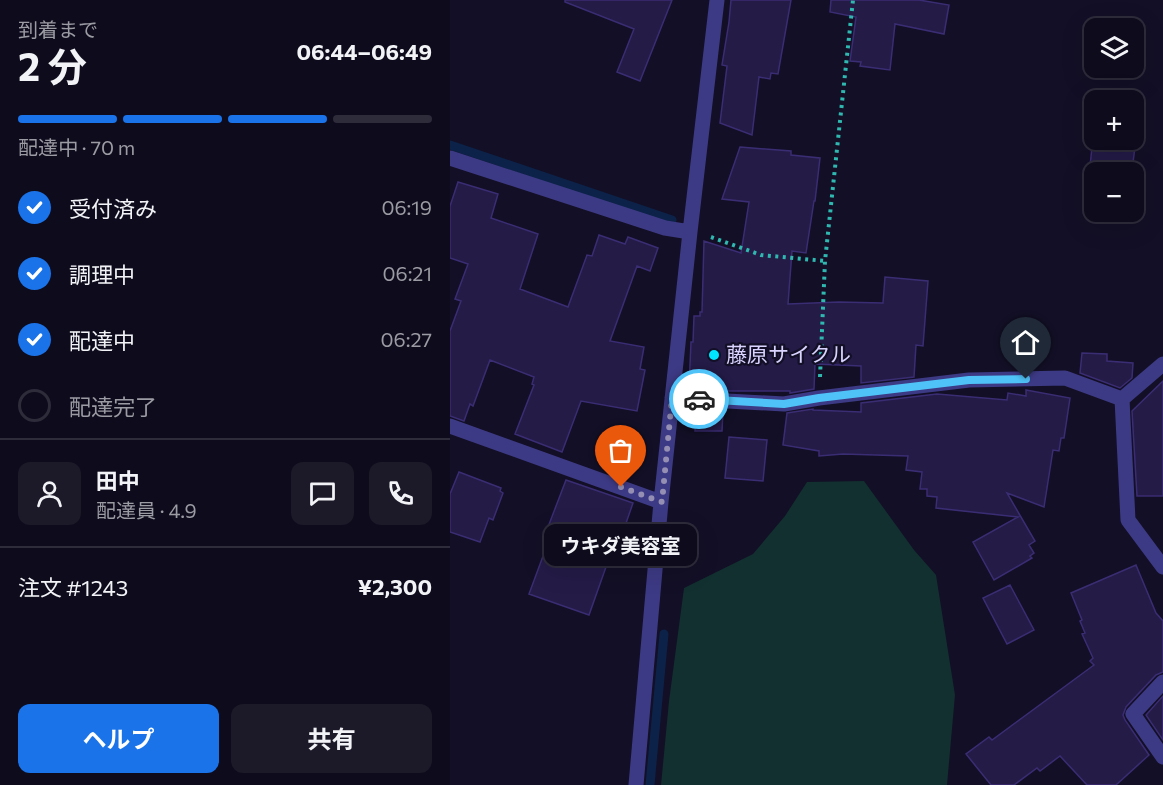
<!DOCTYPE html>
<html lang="ja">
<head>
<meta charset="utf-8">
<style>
	body { margin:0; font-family:Commissioner,"Noto Sans JP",sans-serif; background:#1c1929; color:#f1f3f6; height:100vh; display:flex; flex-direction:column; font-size:22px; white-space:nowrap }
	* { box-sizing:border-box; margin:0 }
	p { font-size:20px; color:#9b9ba3 }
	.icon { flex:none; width:33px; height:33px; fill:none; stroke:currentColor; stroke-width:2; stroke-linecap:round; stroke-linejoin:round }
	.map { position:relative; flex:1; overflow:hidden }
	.details { display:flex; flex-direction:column; background:#0e0b1c; width:450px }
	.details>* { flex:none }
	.fabs { position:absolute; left:634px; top:18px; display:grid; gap:12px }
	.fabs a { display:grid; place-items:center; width:60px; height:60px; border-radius:12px; background:#0e0b1c; box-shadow:0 6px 24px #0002,0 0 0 2px #2e2b3b; font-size:30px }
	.pin { position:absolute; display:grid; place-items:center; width:51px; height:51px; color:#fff; margin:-62px -26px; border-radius:50% 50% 50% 0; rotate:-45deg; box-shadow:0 0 6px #0007 }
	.pin .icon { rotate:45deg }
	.courier { position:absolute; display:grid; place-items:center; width:60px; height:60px; margin:-30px; border:4px solid #4fc3f7; border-radius:50%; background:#fff; color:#222; box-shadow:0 2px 8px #0007 }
	.bubble { position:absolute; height:42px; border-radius:12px; background:#0e0b1c; box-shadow:0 6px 24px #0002,0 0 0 2px #2e2b3b; font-size:20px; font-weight:700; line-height:42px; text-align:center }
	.overview em { font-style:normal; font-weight:700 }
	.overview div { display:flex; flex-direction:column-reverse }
	.overview { display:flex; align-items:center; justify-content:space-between; height:102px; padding:0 18px }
	h1 { font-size:39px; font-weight:700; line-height:45px }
	.bar { display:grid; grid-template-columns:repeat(4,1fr); gap:9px 6px; align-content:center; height:72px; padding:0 18px }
	.bar i { height:8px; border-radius:4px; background:#2e2b3b }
	.bar .current { background:#1a73e8 }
	.bar p { grid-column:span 4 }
	.line { display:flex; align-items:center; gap:15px; padding:0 18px; border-top:2px solid #2e2b3b }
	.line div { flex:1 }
	.round { display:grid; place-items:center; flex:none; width:63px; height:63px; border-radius:12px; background:#1c1929 }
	ol { padding:0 18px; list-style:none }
	li { display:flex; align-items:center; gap:18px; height:66px }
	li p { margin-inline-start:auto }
	li .icon { padding:6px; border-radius:50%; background:#1a73e8; color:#fff; stroke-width:4 }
	li:last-child { color:#9b9ba3 }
	li i { width:33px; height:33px; border:3px solid #2e2b3b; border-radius:50% }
	.cta { display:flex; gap:12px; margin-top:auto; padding:12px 18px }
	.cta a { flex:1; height:69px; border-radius:12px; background:#1a73e8; color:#fff; font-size:24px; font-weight:700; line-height:69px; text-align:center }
	.cta a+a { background:#1c1929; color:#f1f3f6 }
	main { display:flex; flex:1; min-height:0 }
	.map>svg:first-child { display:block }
</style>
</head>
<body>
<main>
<section class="details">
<div class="overview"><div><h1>2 分</h1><p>到着まで</p></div><em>06:44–06:49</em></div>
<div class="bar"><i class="current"></i><i class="current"></i><i class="current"></i><i></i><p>配達中 · 70 m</p></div>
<ol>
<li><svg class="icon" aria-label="check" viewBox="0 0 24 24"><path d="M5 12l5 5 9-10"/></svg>受付済み<p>06:19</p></li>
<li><svg class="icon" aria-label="check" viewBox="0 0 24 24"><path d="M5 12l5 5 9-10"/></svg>調理中<p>06:21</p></li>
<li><svg class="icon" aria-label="check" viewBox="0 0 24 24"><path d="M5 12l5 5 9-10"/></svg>配達中<p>06:27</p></li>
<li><i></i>配達完了</li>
</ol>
<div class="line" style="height:108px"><a class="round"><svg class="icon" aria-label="person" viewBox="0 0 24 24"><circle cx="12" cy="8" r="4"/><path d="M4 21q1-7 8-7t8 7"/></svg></a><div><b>田中</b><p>配達員 · 4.9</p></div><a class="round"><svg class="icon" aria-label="chat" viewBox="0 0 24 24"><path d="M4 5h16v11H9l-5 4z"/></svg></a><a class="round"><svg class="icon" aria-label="phone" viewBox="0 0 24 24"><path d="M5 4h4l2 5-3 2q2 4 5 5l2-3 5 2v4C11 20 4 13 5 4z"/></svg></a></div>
<div class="line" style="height:78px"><div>注文 #1243</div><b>¥2,300</b></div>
<div class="cta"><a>ヘルプ</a><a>共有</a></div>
</section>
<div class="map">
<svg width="713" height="785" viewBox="0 0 713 785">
	<rect width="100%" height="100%" fill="#130f26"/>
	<!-- green -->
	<path fill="#12302f" d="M 414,481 L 464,550 L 486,575 L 505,695 L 497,785 L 211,785 L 219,701 L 234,588 L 303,554 L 335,516 L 357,482 Z"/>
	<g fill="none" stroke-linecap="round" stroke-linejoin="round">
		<!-- stream -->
		<path stroke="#0c2248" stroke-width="9" d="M 0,145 L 222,220
			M 200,785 L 214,634"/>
	</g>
	<!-- building -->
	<path fill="#241b47" stroke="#3b2d73" stroke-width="1.5" d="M 115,0 L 222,0 L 190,81 L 167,72 L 184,29 L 115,2 Z
		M 281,0 L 341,0 L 328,74 L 321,73 L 320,79 L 309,77 L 302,135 L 270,123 L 277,66 L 272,65 L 279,22 Z
		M 381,0 L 469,0 L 499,5 L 494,34 L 445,24 L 440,70 L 410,66 L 411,62 L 400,61 L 406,17 L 380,12 Z
		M 684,114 L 689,114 L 682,171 L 640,166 L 645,119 L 645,140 L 684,140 Z
		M 290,147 L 341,151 L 341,155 L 370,158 L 365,201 L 364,201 L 356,253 L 342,251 L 338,304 L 389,302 L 433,303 L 435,277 L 478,281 L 473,346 L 466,345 L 464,377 L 411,383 L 411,366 L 365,364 L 364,389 L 340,393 L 340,391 L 274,391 L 246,390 L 246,388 L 239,388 L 241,342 L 243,342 L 244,316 L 250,316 L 250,312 L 252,312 L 254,241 L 291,253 L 299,202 L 272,199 Z
		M 8,182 L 48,194 L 41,218 L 88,234 L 70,289 L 118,307 L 137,255 L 142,256 L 149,235 L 175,244 L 178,237 L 208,248 L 200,271 L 187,266 L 160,341 L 194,347 L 190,369 L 195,370 L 187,411 L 131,401 L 112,452 L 65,434 L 84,385 L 82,384 L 84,377 L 40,360 L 23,406 L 20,404 L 14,421 L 0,416 L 0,331 L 11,301 L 5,299 L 18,264 L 0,258 L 0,206 Z
		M 632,353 L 657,354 L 657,361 L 683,363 L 682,378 L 670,388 L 630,373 Z
		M 713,381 L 713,496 L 687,496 L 682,411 Z
		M 576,390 L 620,398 L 614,438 L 611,438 L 609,451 L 603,450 L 594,507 L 557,493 L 585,541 L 579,545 L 584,553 L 580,556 L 582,558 L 544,580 L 523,542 L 568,517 L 486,508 L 487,497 L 477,496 L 477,489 L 470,489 L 472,472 L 456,470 L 458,456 L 393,454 L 369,456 L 369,451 L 333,445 L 337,413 L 363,409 L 363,410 L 411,412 L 411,403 L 487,394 L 557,400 L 558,393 L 576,396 Z
		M 246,409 L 273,411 L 272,431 L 245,431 Z
		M 279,437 L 317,440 L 313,481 L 275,478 Z
		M 9,472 L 51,488 L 50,491 L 53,493 L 43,520 L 39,518 L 30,542 L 0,532 L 0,494 Z
		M 116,480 L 183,503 L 166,552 L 162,550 L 139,615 L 79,594 L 103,529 L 98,527 Z
		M 686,565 L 706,613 L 713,621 L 713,672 L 706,675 L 676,707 L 673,715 L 675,720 L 699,755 L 666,785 L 637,785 L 610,756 L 590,771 L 587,768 L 564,785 L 541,785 L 516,754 L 539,737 L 542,740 L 644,665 L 640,661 L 643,658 L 632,634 L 635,633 L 630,621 L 632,620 L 621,593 Z
		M 560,585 L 584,630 L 557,644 L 533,598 Z
		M 713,696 L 713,740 L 696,715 Z"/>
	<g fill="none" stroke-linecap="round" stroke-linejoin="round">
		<!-- path -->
		<path stroke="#2fb8b0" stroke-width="4" stroke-dasharray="3 4.5" stroke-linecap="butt" d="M 261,237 L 311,255 L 375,261
			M 370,377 L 375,261 L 403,0"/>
		<!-- minor -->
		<path stroke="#3d3a85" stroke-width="15" d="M 0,158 L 215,228 L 240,232
			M 222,398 L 334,404 L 369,398 L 519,380 L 615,378 L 672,399 L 713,364
			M 672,399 L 678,520 L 713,567
			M 0,426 L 211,502
			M 713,682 L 683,714 L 713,757
			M 186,785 L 211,502 L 240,232 L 267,0"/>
	</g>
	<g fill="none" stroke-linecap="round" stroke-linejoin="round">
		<!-- done -->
		<path stroke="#948fb3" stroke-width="6" stroke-dasharray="0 10.8" d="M 171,487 L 212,502 L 222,398 L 249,399"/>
		<!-- route -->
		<path stroke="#4fc3f7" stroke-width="8" d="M 249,399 L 334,404 L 369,398 L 519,380 L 576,379"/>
	</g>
	<!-- markers -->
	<circle fill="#00e5ff" stroke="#130f26" stroke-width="2" cx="264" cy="355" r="6"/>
	<g text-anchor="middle" stroke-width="4.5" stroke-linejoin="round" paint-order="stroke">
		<!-- poi labels -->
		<g font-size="21" fill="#d9d4ff" stroke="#130f26" text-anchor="start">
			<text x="276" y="362">藤原サイクル</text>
		</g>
	</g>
</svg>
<div class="fabs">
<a><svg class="icon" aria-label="layers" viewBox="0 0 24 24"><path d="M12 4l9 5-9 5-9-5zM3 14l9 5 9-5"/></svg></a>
<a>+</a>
<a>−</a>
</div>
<div class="pin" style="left:171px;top:487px;background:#ea580c"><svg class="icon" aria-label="bag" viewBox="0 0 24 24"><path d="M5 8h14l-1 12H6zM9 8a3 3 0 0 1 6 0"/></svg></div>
<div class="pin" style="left:576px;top:379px;background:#1f2937"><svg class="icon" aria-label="home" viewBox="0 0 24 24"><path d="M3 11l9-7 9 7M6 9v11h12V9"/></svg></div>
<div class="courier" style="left:249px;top:399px"><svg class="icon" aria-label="car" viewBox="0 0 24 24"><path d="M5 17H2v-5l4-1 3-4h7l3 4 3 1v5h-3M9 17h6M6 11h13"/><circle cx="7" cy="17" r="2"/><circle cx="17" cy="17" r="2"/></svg></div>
<div class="bubble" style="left:94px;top:524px;width:153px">ウキダ美容室</div>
</div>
</main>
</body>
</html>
